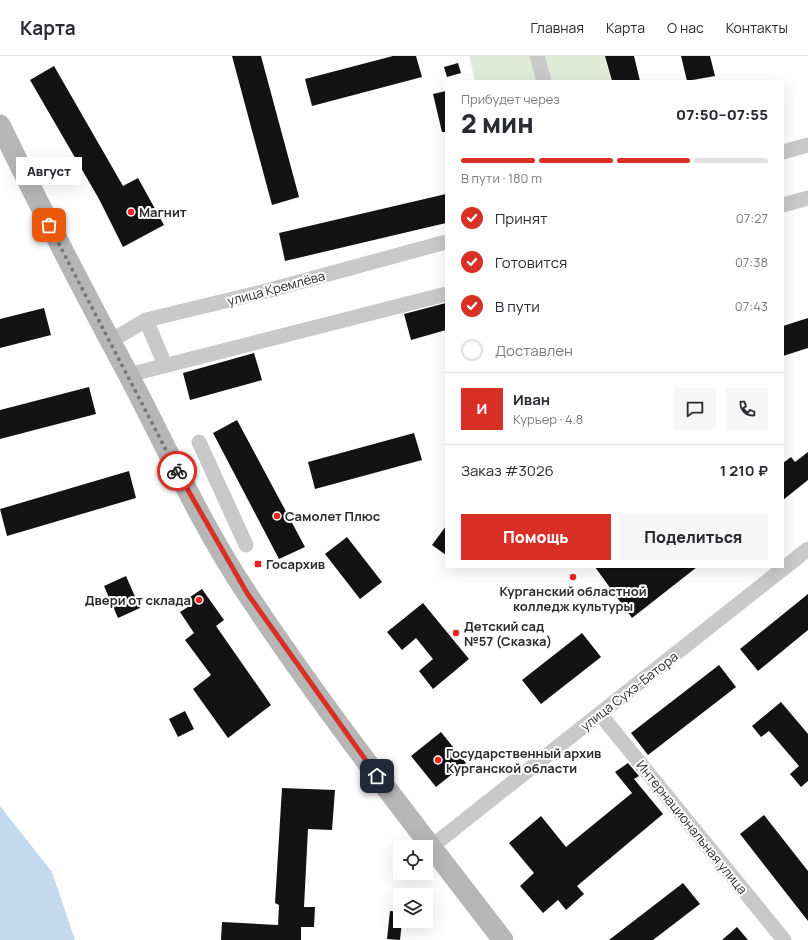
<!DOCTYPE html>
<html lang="ru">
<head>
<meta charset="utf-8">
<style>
	body { margin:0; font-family:Manrope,sans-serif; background:#f7f7f7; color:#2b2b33; height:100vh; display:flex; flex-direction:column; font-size:15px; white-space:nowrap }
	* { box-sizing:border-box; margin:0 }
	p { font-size:13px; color:#7c7c81 }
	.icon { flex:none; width:22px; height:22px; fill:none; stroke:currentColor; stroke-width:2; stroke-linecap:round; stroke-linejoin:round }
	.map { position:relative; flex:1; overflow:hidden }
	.details { position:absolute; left:445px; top:24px; width:339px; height:488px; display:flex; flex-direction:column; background:#fff; border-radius:0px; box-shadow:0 4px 16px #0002 }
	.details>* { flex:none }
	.tools { position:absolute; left:393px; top:784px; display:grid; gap:8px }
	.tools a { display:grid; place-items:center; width:40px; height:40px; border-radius:0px; background:#fff; box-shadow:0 4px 16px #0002; font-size:20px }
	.pin { position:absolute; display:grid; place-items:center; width:34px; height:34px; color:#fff; margin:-17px; border-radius:8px; box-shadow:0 2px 6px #0006 }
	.courier { position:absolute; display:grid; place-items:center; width:40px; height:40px; margin:-20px; border:3px solid #d93025; border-radius:50%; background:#fff; color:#222; box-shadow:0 1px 5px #0007 }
	.bubble { position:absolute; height:28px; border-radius:0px; background:#fff; box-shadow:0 4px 16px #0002; font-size:13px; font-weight:800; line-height:28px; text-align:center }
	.summary em { font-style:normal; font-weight:800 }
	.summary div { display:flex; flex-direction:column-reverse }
	.summary { display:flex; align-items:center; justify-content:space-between; height:68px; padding:0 16px }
	h1 { font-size:26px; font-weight:800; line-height:30px }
	.bar { display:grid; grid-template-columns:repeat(4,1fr); gap:6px 4px; align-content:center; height:48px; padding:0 16px }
	.bar i { height:5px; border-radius:3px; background:#e1e1e2 }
	.bar .on { background:#d93025 }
	.bar p { grid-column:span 4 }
	.line { display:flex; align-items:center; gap:10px; padding:0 16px; border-top:1px solid #e1e1e2 }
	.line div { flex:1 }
	.round { display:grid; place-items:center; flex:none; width:42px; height:42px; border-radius:0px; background:#f7f7f7 }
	ol { padding:0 16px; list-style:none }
	li { display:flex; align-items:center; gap:12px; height:44px }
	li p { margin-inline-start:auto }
	li .icon { padding:4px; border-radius:50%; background:#d93025; color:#fff; stroke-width:4 }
	li:last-child { color:#7c7c81 }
	li i { width:22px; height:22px; border:2px solid #e1e1e2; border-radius:50% }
	.action { display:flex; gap:8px; margin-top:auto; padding:8px 16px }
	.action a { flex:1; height:46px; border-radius:0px; background:#d93025; color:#fff; font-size:16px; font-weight:800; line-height:46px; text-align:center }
	.action a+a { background:#f7f7f7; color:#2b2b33 }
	header { display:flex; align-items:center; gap:24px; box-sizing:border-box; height:56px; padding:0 20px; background:#fff; border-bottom:1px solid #e1e1e2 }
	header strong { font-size:19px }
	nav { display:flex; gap:22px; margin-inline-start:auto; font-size:14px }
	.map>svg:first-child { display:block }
</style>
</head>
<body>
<header>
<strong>Карта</strong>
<nav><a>Главная</a><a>Карта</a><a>О нас</a><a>Контакты</a></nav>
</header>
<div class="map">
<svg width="808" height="884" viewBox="0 0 808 884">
	<rect width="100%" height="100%" fill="#fff"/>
	<!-- green -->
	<path fill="#e1ecd8" d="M 469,0 L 605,0 L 611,25 L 475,25 Z"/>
	<!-- water -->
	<path fill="#c2d9ee" d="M 0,750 L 52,816 L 75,884 L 0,884 Z"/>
	<!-- building -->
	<path fill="#131313" d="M 232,0 L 261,0 L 299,141 L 272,149 Z
		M 393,0 L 416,0 L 422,21 L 312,50 L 305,23 Z
		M 605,0 L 634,0 L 640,25 L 612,25 Z
		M 681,0 L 710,0 L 715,20 L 687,25 Z
		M 458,7 L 461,17 L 447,21 L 444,11 Z
		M 54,10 L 123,130 L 138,122 L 164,169 L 123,191 L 99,143 L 30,24 Z
		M 446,35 L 446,76 L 442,76 L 433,38 Z
		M 446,138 L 446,167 L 285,205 L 279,177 Z
		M 446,247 L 446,274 L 411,284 L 404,258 Z
		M 44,252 L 51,279 L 0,292 L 0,263 Z
		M 808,262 L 808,292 L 783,300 L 783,270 Z
		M 254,297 L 262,324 L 190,344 L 183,317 Z
		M 89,331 L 96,358 L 0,383 L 0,354 Z
		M 237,364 L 305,491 L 279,503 L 213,377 Z
		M 414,377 L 422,404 L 315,433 L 308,406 Z
		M 808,396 L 808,424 L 783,444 L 783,407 L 791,401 L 795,406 Z
		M 129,415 L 136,442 L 7,480 L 0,453 Z
		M 446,470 L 446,499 L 432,489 Z
		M 347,481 L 382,526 L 360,543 L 325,498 Z
		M 595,511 L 697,511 L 632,562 Z
		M 126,520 L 140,552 L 118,562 L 104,530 Z
		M 202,533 L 224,564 L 216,570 L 271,649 L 228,682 L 193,633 L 211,619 L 185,584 L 194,577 L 180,556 L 191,549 L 187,543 Z
		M 808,538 L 808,574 L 758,615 L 740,593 Z
		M 423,547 L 469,603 L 433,633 L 419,615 L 433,603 L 416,582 L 402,594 L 387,576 Z
		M 582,577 L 601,601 L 541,648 L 522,624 Z
		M 719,609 L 736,631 L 648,699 L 631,677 Z
		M 781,646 L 808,678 L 808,725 L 801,731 L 790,718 L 799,710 L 769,675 L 761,681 L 752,670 Z
		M 185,655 L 194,673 L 178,681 L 169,663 Z
		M 441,676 L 466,707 L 436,731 L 411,700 Z
		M 628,707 L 639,720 L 634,723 L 663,758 L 577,830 L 584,838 L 566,854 L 558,844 L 543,857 L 520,830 L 534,817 L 509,787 L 541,760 L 566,791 L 632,737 L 615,716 Z
		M 282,732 L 335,734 L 332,774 L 308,773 L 304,851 L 315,851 L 314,871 L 301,871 L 301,884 L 221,884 L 222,866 L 278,869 L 279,849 L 275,847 Z
		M 764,759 L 808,815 L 808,865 L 740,778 Z
		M 683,827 L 700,848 L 653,884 L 609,884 Z
		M 390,855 L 400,856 L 400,865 L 402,865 L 400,884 L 387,883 Z
		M 737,871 L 748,884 L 722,884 Z"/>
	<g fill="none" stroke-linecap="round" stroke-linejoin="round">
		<!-- street -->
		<path stroke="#c9c9c9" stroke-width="15" d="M 537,0 L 544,25
			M 783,96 L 808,89
			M 783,149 L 808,142
			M 146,264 L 165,309
			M 109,286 L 146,264 L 266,235 L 446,186
			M 128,319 L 446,238
			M 199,386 L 246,489
			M 600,658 L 784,884
			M 431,791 L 808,493"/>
		<!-- secondary -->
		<path stroke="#b6b6b6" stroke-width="21" d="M 0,69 C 41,153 84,236 128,318 C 167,392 201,469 248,539 C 327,658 416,771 503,884"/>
	</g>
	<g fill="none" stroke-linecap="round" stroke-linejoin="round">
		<!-- done -->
		<path stroke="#767676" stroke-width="4" stroke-dasharray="0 7.2" d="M 49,169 L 177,415"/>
		<!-- route -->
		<path stroke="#d93025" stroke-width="5" d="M 177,415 L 247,537 L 377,720"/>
	</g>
	<!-- markers -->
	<g fill="#f3221f" stroke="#fff" stroke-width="1.5">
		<circle cx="131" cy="156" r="4"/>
		<circle cx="277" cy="460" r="4"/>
		<rect x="254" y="504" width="8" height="8" rx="2"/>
		<circle cx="573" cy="521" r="4"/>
		<circle cx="199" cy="544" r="4"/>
		<circle cx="456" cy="577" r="4"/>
		<circle cx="438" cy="704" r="4"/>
	</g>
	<g text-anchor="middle" stroke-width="4" stroke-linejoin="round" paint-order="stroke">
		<!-- poi labels -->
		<g font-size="13" font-weight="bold" fill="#2c2c2c" stroke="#fff" text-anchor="start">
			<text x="139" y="161">Магнит</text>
			<text x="285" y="465">Самолет Плюс</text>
			<text x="266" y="513">Госархив</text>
			<text x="573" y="540" text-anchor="middle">Курганский областной<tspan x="573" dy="15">колледж культуры</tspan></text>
			<text x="191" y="549" text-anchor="end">Двери от склада</text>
			<text x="464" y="575">Детский сад<tspan x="464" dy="15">№57 (Сказка)</tspan></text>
			<text x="446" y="702">Государственный архив<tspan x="446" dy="15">Курганской области</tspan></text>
		</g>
		<!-- street labels -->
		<g font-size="13" fill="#2c2c2c" stroke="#fff">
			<text transform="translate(276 232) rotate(-15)" y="5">улица Кремлёва</text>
			<text transform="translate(629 635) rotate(-38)" y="5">улица Сухэ-Батора</text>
			<text transform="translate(692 771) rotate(51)" y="5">Интернациональная улица</text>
		</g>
	</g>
</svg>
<div class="tools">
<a><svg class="icon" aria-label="locate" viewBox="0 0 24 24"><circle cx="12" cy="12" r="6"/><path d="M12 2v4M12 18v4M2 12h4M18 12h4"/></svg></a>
<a><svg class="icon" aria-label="layers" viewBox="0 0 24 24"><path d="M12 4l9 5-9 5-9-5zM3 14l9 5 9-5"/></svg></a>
</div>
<div class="pin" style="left:49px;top:169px;background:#ea580c"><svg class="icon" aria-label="bag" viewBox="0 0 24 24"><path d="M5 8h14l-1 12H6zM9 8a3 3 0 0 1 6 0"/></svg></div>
<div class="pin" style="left:377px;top:720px;background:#1f2937"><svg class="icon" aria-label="home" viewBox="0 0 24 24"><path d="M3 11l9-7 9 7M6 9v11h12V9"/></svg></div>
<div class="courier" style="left:177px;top:415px"><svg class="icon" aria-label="bike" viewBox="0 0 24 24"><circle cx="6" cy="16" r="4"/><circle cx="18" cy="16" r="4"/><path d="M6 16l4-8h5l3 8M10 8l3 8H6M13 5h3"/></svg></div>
<div class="bubble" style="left:16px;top:101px;width:66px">Август</div>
<section class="details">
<div class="summary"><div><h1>2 мин</h1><p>Прибудет через</p></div><em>07:50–07:55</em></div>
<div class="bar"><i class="on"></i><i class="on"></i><i class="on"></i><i></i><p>В пути · 180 m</p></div>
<ol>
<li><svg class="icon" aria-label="check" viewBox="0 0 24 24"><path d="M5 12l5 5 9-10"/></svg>Принят<p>07:27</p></li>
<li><svg class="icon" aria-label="check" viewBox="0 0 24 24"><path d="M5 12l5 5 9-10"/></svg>Готовится<p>07:38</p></li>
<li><svg class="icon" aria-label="check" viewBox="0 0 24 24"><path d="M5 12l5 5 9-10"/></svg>В пути<p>07:43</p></li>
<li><i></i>Доставлен</li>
</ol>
<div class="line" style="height:72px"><b class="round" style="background:#d93025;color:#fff">И</b><div><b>Иван</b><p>Курьер · 4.8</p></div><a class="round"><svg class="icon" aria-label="chat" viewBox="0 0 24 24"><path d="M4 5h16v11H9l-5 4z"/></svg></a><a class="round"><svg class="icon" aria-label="phone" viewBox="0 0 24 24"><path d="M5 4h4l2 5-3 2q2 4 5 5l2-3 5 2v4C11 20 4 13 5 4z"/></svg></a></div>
<div class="line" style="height:52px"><div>Заказ #3026</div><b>1 210 ₽</b></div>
<div class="action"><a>Помощь</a><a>Поделиться</a></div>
</section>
</div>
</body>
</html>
